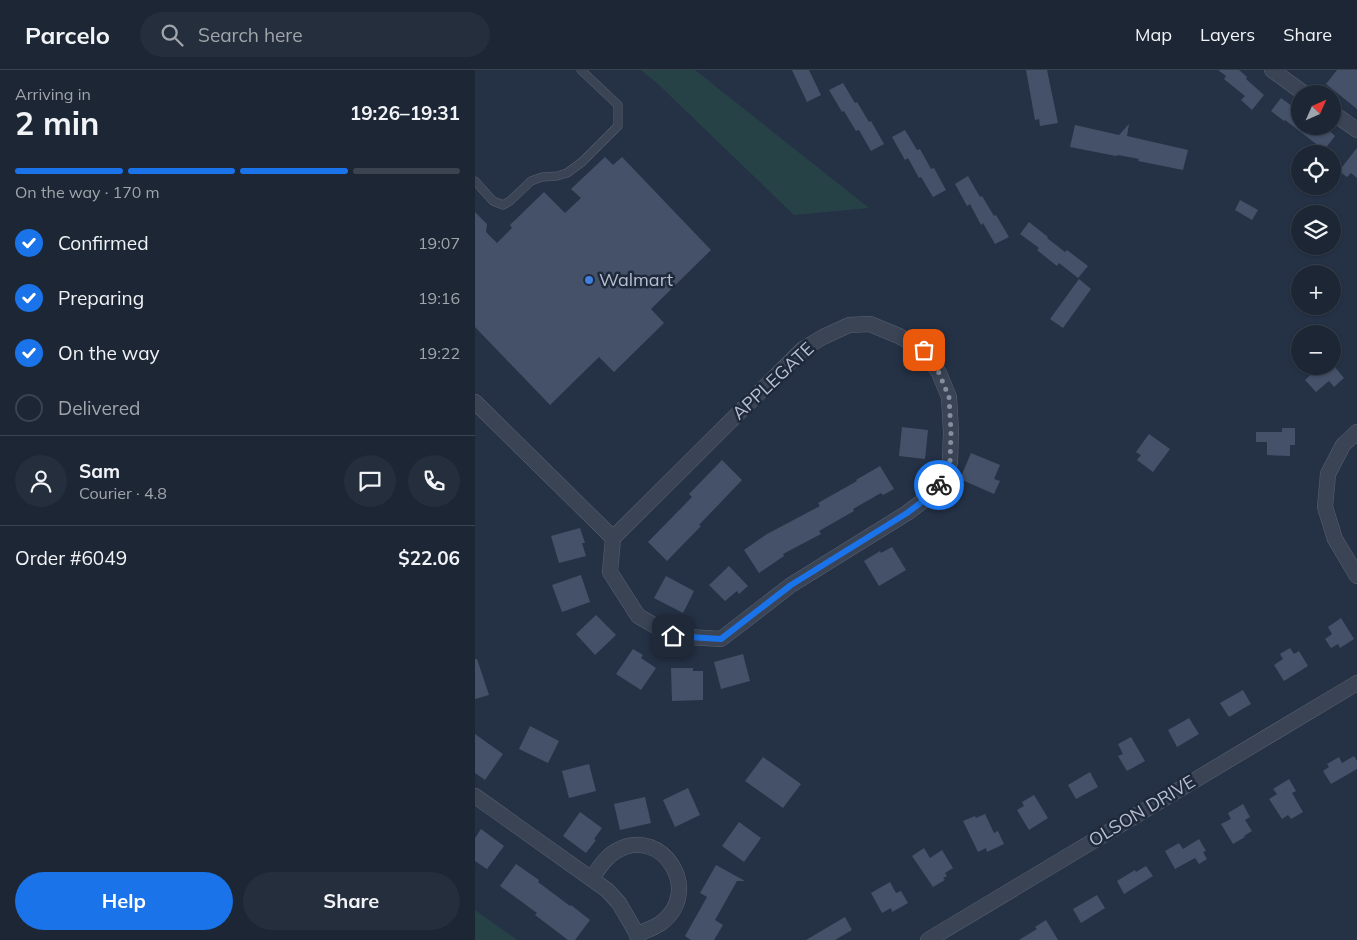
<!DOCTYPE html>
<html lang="en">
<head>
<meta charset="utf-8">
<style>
	body { margin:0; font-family:Mulish,sans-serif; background:#252e3c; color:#f1f3f6; height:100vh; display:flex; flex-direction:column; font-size:19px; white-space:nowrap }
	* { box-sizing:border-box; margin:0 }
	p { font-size:16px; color:#a0a5ac }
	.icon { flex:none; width:28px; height:28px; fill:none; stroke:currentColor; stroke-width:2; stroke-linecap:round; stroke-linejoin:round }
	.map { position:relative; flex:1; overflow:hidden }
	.panel { display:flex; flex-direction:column; background:#1c2634; width:475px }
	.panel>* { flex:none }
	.needle { width:32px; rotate:45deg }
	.buttons { position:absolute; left:816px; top:15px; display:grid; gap:10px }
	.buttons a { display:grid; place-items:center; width:50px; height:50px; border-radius:50%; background:#1c2634; box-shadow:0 1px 4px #0004,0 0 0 1px #3a434f; font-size:25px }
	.pin { position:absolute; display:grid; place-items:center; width:42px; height:42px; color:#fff; margin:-21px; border-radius:10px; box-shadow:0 2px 8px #0006 }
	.courier { position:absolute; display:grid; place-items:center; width:50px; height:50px; margin:-25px; border:4px solid #1a73e8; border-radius:50%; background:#fff; color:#222; box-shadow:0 1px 6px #0007 }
	.headline em { font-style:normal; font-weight:700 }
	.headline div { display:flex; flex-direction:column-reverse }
	.headline { display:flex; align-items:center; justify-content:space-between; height:85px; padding:0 15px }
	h1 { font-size:32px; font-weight:700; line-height:38px }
	.bar { display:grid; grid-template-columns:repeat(4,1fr); gap:8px 5px; align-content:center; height:60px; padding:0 15px }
	.bar i { height:6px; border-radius:4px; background:#3a434f }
	.bar .on { background:#1a73e8 }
	.bar p { grid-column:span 4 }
	.line { display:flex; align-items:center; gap:12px; padding:0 15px; border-top:1px solid #3a434f }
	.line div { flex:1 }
	.round { display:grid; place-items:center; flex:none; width:52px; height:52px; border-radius:26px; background:#252e3c }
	ol { padding:0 15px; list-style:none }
	li { display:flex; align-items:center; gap:15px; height:55px }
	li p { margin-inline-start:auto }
	li .icon { padding:5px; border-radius:50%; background:#1a73e8; color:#fff; stroke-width:4 }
	li:last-child { color:#a0a5ac }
	li i { width:28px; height:28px; border:2px solid #3a434f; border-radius:50% }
	.action { display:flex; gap:10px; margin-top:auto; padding:10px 15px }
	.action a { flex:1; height:58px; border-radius:30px; background:#1a73e8; color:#fff; font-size:20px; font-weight:700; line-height:58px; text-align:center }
	.action a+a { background:#252e3c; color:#f1f3f6 }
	header { display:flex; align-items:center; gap:30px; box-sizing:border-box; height:70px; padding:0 25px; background:#1c2634; border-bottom:1px solid #3a434f }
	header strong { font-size:24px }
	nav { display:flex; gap:28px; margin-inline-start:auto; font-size:18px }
	.search { width:350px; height:45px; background:#252e3c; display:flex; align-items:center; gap:12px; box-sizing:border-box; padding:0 18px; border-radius:28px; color:#a0a5ac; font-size:19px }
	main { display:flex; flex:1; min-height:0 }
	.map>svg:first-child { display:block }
</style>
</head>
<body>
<header>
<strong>Parcelo</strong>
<div class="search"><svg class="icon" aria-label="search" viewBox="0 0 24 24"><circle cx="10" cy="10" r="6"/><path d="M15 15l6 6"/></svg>Search here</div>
<nav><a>Map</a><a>Layers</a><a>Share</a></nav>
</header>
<main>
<section class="panel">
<div class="headline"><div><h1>2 min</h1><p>Arriving in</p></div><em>19:26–19:31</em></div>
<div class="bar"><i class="on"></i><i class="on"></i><i class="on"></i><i></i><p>On the way · 170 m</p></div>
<ol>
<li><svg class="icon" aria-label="check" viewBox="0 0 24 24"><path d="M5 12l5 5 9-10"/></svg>Confirmed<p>19:07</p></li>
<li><svg class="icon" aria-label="check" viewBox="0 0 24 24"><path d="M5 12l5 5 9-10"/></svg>Preparing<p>19:16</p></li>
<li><svg class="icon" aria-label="check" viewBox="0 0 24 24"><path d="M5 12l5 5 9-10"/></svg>On the way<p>19:22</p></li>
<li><i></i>Delivered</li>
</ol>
<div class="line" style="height:90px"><a class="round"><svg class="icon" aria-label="person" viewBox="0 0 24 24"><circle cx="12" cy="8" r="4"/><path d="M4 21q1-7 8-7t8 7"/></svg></a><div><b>Sam</b><p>Courier · 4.8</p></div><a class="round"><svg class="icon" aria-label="chat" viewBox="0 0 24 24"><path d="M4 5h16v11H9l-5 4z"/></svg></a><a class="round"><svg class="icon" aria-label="phone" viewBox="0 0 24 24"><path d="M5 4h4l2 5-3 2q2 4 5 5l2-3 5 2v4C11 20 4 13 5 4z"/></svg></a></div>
<div class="line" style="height:65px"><div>Order #6049</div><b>$22.06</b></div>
<div class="action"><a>Help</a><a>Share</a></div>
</section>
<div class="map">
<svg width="882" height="870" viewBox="0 0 882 870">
	<rect width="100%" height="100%" fill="#253246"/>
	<!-- green -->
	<path fill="#274247" d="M 166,0 L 220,0 L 394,138 L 319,145 L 184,15 Z
		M 0,840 L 42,870 L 0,870 Z"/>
	<!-- building -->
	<path fill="#445168" d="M 317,0 L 334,0 L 346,25 L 332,32 Z
		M 551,0 L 572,0 L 583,53 L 565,56 L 564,49 L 560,50 Z
		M 743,0 L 764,0 L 772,7 L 771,9 L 789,25 L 777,40 L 766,30 L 770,26 L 749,9 L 751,6 Z
		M 862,0 L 882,0 L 882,39 L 851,14 Z
		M 368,13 L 380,33 L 382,32 L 394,52 L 396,51 L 409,74 L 396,81 L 384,60 L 381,61 L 369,41 L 367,42 L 354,20 Z
		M 806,28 L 825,42 L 825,56 L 849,56 L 860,66 L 849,80 L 810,50 L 809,51 L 796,41 Z
		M 654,54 L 652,66 L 713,80 L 708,100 L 663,91 L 664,89 L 643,85 L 641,86 L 595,77 L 600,55 L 644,65 Z
		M 430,60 L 442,80 L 445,79 L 456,99 L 459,98 L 471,120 L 458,127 L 446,107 L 444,108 L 433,88 L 430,90 L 417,67 Z
		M 882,78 L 882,108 L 876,103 L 872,107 L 864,101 Z
		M 130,87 L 138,95 L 147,87 L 236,180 L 176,239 L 189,253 L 139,302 L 124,287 L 75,335 L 0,257 L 0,142 L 12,154 L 11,162 L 22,173 L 37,158 L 35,155 L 69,122 L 90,143 L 106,128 L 96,119 Z
		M 493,106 L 505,127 L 507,126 L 519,146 L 521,145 L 534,167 L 520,174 L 508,153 L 506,155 L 495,134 L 492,136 L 480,114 Z
		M 765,130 L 783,140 L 777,150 L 760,140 Z
		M 554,152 L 573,167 L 572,168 L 590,182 L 592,180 L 613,196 L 603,208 L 584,193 L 582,196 L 562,180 L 564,178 L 545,164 Z
		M 604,209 L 616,219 L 588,258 L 575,249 Z
		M 845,296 L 859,296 L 869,308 L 859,317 L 854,311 L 841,322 L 830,310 Z
		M 427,357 L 453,360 L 450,389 L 424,386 Z
		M 807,358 L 820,358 L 820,375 L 815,375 L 815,386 L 792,385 L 792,372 L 781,372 L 781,362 L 807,362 Z
		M 674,364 L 695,379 L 678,402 L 662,390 L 666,385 L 661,382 Z
		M 496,383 L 525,395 L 519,409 L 525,411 L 519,424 L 485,409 Z
		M 247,390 L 267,410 L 224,455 L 226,456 L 192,491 L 173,472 L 217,427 L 214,424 Z
		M 405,396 L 419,419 L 408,425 L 406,423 L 378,439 L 379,441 L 344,461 L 346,464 L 308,484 L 309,486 L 284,503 L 269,480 L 292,464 L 345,436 L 343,433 L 382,411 L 381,410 Z
		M 105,458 L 110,473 L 107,473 L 111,486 L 84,493 L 76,466 Z
		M 417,477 L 431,500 L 404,516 L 389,491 L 405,481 L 406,483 Z
		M 254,496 L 273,516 L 264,524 L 262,521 L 250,531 L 234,515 Z
		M 106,505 L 115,532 L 87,542 L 77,515 Z
		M 191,506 L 219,521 L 208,543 L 179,528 Z
		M 121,545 L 141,565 L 120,585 L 101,564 Z
		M 866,548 L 879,569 L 865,578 L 863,574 L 856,578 L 850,569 L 857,564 L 853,557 Z
		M 815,578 L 819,584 L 824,581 L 833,596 L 809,611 L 799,595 L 808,589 L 805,584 Z
		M 158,579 L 168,585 L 166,588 L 181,598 L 166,620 L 141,604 Z
		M 268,584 L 275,611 L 246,619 L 239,592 Z
		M 0,589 L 2,589 L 14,625 L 0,629 Z
		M 196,598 L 218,598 L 218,601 L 228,601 L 228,630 L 197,631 Z
		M 768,620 L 776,634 L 754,647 L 745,633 Z
		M 714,648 L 724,664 L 702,677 L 693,660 Z
		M 55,656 L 84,671 L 73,693 L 44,679 Z
		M 0,664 L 28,684 L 10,710 L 0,703 Z
		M 656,667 L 670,691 L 652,701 L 643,686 L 648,684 L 643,674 Z
		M 879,686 L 882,691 L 882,699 L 856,714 L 848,701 L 854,697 L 852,694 L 864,687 L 867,693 Z
		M 288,687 L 326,714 L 308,738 L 270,711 Z
		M 114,694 L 121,721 L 94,728 L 87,701 Z
		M 615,702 L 623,717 L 601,729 L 593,715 Z
		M 814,709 L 821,721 L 817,723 L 828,742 L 816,749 L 813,745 L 807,749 L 794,729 L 802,724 L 798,719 Z
		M 213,718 L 225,745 L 200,757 L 188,730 Z
		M 559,725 L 573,748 L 554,760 L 542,740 L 549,736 L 547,732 Z
		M 170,727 L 176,753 L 145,760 L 139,734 Z
		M 768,734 L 775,747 L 770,750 L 777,761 L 769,766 L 770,767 L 758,774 L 746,754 L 756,749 L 753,743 Z
		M 105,742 L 127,758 L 119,769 L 121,770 L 111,783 L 88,766 Z
		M 510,744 L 519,763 L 523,761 L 529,774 L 512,782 L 511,778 L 503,782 L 488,751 L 500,746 L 501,748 Z
		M 264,752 L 286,768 L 269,792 L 247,776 Z
		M 6,759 L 29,776 L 12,799 L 0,791 L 0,768 Z
		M 724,769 L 731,781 L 728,782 L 732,789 L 724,794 L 720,788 L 700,799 L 690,781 L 704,773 L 708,779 Z
		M 449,778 L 455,788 L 467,780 L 478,798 L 470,803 L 472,806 L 468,808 L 470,810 L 458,817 L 437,786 Z
		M 41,794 L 64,810 L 63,812 L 95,836 L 96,835 L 115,850 L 100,870 L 93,870 L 60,845 L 62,843 L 25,816 Z
		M 241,795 L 270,811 L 262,811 L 240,850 L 248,855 L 239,870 L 216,870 L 210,866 L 232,827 L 225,823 Z
		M 671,796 L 678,806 L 649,824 L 642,811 L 660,800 L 661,802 Z
		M 415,812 L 421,823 L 426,821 L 433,833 L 417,842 L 416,838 L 407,843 L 396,823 Z
		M 622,825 L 630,838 L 606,853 L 598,839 Z
		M 370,847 L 377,860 L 360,870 L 331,870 Z
		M 571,850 L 583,870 L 544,870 L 562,859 L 560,857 Z"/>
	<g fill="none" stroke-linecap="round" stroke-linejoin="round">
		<!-- service casing -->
		<g stroke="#586272" stroke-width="9">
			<path id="service" d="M 0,111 L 18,131 L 28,135 L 35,131 L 56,111 L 67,107 L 82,106 L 92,103 L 107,92 L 143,56 L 143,35 L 106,0"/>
		</g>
		<!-- minor casing -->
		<g stroke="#586272" stroke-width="16">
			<path id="minor" d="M 797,0 L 830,24
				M 858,43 L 882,60
				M 395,254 L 424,266 L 449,280 L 464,303 L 474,327 L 476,362 L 475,392 L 460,422 L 432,443 L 316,515 L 246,569 L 198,566 L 163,546 L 135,502 L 138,468 L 328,279 L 348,267 L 374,255 Z
				M 0,332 L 138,468
				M 882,362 L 868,375 L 853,404 L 850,437 L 860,469 L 882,506
				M 0,726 L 132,820 L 144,833 L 162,864 L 163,870
				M 117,808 C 124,798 131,786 143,780 C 187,756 229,821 186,853 C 179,858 170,861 162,864
				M 453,870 L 882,613"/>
		</g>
		<!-- service -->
		<use href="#service" stroke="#3a4455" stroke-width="8"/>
		<!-- minor -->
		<use href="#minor" stroke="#3a4455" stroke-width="15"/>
	</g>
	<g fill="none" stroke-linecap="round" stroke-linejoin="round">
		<!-- done -->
		<path stroke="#858e9e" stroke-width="5" stroke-dasharray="0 9" d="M 449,280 L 464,303 L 474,327 L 476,362 L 475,392 L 464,415"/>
		<!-- route -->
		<path stroke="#1a73e8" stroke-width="6" d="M 198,566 L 246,569 L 316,515 L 432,443 L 460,422 L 464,415"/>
	</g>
	<!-- markers -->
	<circle fill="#3f7fe0" stroke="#1e293b" stroke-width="2" cx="114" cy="210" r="5"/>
	<g text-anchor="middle" stroke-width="5" stroke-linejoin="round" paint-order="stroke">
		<!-- poi labels -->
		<g font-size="18" fill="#b8bfce" stroke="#1e293b" text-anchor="start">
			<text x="124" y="216">Walmart</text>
		</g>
		<!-- street labels -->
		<g font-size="18" fill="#b8bfce" stroke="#1e293b">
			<text transform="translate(298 311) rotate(-43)" y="6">APPLEGATE</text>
			<text transform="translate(667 741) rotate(-31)" y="6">OLSON DRIVE</text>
		</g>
	</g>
</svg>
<div class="buttons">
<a><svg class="needle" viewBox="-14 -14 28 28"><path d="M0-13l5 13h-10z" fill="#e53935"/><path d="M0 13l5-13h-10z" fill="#a0a5ac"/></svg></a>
<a><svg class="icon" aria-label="locate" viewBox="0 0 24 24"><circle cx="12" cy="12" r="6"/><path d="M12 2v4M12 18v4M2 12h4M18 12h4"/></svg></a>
<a><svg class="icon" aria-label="layers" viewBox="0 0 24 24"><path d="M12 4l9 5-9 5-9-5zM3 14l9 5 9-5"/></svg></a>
<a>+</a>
<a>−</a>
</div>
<div class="pin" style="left:449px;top:280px;background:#ea580c"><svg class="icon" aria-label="bag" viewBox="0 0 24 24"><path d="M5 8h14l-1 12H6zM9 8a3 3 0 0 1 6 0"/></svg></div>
<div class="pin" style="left:198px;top:566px;background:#1f2937"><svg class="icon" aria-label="home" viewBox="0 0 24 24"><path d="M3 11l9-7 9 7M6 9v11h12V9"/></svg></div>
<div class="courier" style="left:464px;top:415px"><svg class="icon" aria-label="bike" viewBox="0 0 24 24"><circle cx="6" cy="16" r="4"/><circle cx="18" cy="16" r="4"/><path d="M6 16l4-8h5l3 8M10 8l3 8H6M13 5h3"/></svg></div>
</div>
</main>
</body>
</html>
